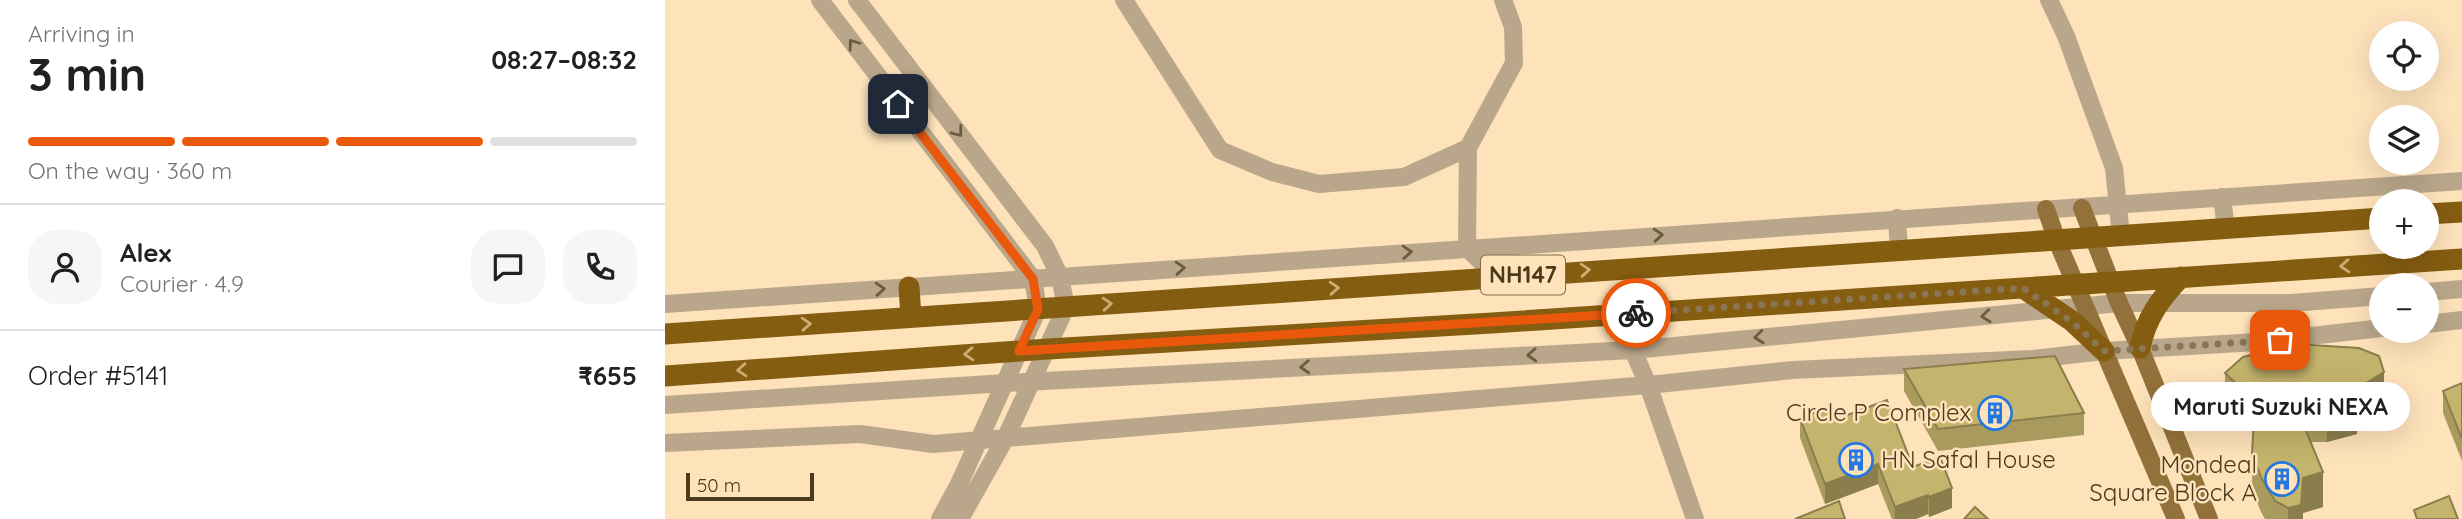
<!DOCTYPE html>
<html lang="en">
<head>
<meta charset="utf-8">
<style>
	body { margin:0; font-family:Quicksand,sans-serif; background:#f6f6f6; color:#202124; height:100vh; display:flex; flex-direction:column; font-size:26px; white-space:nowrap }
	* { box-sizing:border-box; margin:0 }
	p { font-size:23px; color:#757577 }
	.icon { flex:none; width:38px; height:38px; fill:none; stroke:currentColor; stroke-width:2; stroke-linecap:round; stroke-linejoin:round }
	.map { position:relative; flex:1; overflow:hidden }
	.panel { display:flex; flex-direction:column; background:#fff; width:665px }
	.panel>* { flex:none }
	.buttons { position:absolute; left:1704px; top:21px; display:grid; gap:14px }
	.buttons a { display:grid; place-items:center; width:70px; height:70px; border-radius:50%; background:#fff; box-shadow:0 7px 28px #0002; font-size:35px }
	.scale { position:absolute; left:21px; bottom:18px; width:128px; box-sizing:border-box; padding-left:7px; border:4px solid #4c3a1d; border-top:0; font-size:19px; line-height:24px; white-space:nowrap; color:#4c3a1d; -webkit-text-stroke:5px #fde2ba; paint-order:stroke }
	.pin { position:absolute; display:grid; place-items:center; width:60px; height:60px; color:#fff; margin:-30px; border-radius:14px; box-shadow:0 4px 10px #0006 }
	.courier { position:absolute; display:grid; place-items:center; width:70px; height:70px; margin:-35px; border:5px solid #ea580c; border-radius:50%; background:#fff; color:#222; box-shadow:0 2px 9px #0007 }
	.bubble { position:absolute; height:49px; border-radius:24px; background:#fff; box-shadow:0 7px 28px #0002; font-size:23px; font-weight:700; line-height:49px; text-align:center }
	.overview em { font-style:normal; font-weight:700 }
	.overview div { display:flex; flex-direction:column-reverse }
	.overview { display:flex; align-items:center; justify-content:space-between; height:119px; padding:0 28px }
	h1 { font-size:46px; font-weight:700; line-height:52px }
	.bar { display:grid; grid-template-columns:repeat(4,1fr); gap:10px 7px; align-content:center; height:84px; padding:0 28px }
	.bar i { height:9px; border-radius:5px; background:#e0e0e0 }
	.bar .current { background:#ea580c }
	.bar p { grid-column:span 4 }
	.line { display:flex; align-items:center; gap:18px; padding:0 28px; border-top:2px solid #e0e0e0 }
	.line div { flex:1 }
	.round { display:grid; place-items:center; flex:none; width:74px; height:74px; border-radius:28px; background:#f6f6f6 }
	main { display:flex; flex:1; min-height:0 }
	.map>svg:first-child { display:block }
</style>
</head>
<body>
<main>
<section class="panel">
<div class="overview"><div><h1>3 min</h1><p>Arriving in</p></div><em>08:27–08:32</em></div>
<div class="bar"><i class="current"></i><i class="current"></i><i class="current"></i><i></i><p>On the way · 360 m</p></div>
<div class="line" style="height:126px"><a class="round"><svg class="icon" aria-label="person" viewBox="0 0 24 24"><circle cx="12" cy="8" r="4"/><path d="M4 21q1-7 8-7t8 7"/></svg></a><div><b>Alex</b><p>Courier · 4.9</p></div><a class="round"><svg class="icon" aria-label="chat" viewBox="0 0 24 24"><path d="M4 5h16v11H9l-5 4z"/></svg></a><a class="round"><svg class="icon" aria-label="phone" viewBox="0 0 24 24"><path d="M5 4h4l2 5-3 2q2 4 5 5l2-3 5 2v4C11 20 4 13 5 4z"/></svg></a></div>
<div class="line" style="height:91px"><div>Order #5141</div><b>₹655</b></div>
</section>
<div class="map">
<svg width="1797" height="519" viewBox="0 0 1797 519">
	<rect width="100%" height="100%" fill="#fde2ba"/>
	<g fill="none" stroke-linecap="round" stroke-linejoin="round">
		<!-- minor -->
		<path stroke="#baa78b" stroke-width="18" d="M 155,0 L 368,279 L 373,309 L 295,482 L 275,519
			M 192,0 L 380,246 L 395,277 L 401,307 L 341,437 L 295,519
			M 459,0 L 555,150 L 607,172 L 654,184 L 739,177 L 803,148
			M 1384,0 L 1401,36 L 1449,168 L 1456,236
			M 1557,197 L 1561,229
			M 1232,218 L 1234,252
			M 831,276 L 802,248 L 803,148 L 849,63 L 848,27 L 838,0
			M 1762,292 L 1797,289
			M 0,304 L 1797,181
			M 1762,324 L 1797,320
			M 968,350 L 983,385 L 1030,519
			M 0,405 L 340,383 L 968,350 L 1454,303 L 1626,303 L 1717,296
			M 0,443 L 195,434 L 268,444 L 983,385 L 1128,370 L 1367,359 L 1439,351 L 1592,342 L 1717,328"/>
		<!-- major -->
		<path stroke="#93713a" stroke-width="18" d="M 1417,208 L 1454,303 L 1475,348 L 1544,519
			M 1381,209 L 1392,241 L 1511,519"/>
		<!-- highway -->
		<path stroke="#855d11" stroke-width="21" d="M 1762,214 L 1797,212
			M 244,287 L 246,317
			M 1358,288 L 1407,321 L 1439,351
			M 0,334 L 1717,218
			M 1475,348 C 1481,318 1495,299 1516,277
			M 0,376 L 383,349 L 827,323 L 1797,259"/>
	</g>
	<!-- wall -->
	<path fill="#a99b5e" d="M 1239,369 L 1419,413 L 1419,435 L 1273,451 L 1239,391 Z
		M 1560,373 L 1719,407 L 1703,418 L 1692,421 L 1692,434 L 1662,442 L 1646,442 L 1658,507 L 1638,513 L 1638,519 L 1600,519 L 1596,512 L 1587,489 L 1588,426 L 1577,424 L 1560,408 Z
		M 1797,383 L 1797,461 L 1778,413 L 1778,391 Z
		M 1135,418 L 1172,419 L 1248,467 L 1287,508 L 1264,517 L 1263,514 L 1251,519 L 1227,519 L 1213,484 L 1160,504 L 1135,438 Z"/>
	<!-- shaded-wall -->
	<path fill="#8a7e4c" d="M 1719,372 L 1719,407 L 1703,418 L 1692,421 L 1692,434 L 1662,442 L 1662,407 L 1688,387 Z
		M 1213,464 L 1213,484 L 1160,504 L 1160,484 Z
		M 1658,472 L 1658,507 L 1638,513 L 1638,519 L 1623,519 L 1623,508 L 1638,478 Z
		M 1287,488 L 1287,508 L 1264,517 L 1264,497 Z
		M 1263,495 L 1263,514 L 1251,519 L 1230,519 L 1230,507 Z"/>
	<!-- building -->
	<path fill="#c5b46d" stroke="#8a7e4c" stroke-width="2" d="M 1630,344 L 1694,348 L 1714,356 L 1719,372 L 1703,382 L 1688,387 L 1692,399 L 1662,407 L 1642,406 L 1633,392 L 1605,393 L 1577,389 L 1560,373 L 1578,357 Z
		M 1390,356 L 1419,413 L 1273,429 L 1239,369 Z
		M 1797,383 L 1797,439 L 1778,391 Z
		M 1222,400 L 1248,467 L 1275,457 L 1287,488 L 1264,497 L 1263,495 L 1230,507 L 1213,464 L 1160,484 L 1135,418 L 1167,406 L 1172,419 Z
		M 1599,411 L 1612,418 L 1618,429 L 1637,421 L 1658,472 L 1638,478 L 1636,505 L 1623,508 L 1610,501 L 1596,477 L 1587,454 L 1589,417 Z
		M 1784,496 L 1793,519 L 1752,519 L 1749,510 Z
		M 1174,501 L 1180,519 L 1130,519 Z
		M 1310,507 L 1323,519 L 1299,519 Z"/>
	<!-- one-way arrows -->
	<defs><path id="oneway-chevron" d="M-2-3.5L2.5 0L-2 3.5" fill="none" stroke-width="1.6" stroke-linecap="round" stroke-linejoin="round" transform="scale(1.75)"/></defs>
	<g stroke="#6d5b3e">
		<use href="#oneway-chevron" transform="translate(188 44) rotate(-126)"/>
		<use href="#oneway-chevron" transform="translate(293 132) rotate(53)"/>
		<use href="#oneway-chevron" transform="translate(993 235) rotate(-4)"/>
		<use href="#oneway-chevron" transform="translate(742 252) rotate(-4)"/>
		<use href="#oneway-chevron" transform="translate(515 268) rotate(-4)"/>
		<use href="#oneway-chevron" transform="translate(215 289) rotate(-4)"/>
		<use href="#oneway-chevron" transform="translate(1321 316) rotate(174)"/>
		<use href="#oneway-chevron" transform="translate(1094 337) rotate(174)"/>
		<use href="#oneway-chevron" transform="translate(867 355) rotate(177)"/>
		<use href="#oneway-chevron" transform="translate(640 367) rotate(177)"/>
	</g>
	<g stroke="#cdad76">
		<use href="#oneway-chevron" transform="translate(1680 266) rotate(176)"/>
		<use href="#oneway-chevron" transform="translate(920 270) rotate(-4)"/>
		<use href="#oneway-chevron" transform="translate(669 288) rotate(-4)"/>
		<use href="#oneway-chevron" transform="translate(442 304) rotate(-4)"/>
		<use href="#oneway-chevron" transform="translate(141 324) rotate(-4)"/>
		<use href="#oneway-chevron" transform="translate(304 354) rotate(176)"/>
		<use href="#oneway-chevron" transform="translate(77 370) rotate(176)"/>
	</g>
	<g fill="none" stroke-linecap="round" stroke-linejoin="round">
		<!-- done -->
		<path stroke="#8a7554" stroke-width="7" stroke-dasharray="0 12.6" d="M 971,313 L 1358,288 L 1406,321 L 1439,351 L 1615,340"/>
		<!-- route -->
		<path stroke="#ea580c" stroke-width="9" d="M 233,104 L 368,279 L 373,309 L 354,351 L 971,313"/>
	</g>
	<!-- icons -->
	<defs>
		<g id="building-ring" transform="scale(1.75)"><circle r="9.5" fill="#fde2ba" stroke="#2477e1" stroke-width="1.5"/><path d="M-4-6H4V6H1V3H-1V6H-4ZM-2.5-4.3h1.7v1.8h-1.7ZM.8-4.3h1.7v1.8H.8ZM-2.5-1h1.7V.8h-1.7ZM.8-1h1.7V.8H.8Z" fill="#2477e1"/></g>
	</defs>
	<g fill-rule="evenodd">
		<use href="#building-ring" x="1330" y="413"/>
		<use href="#building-ring" x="1191" y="460"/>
		<use href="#building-ring" x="1617" y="479"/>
	</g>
	<g text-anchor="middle" stroke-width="5" stroke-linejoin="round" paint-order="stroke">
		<!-- shield labels -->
		<rect fill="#fde2ba" stroke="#816c4c" stroke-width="2" x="816" y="255.5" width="84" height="39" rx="5"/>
		<g font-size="23" font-weight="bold" fill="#4c3a1d">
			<text x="858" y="283">NH147</text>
		</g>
		<!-- poi labels -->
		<g font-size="24" fill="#4c3a1d" stroke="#fde2ba" text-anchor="end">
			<text x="1306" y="421">Circle P Complex</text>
			<text x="1216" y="468" text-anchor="start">HN Safal House</text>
			<text x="1592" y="473">Mondeal<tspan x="1592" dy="28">Square Block A</tspan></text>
		</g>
	</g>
</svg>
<div class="buttons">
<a><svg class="icon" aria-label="locate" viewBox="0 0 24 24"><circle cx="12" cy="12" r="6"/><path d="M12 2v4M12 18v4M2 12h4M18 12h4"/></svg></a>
<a><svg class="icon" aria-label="layers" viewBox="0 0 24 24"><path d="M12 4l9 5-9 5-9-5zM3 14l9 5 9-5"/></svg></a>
<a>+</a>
<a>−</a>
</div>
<div class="scale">50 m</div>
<div class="pin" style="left:1615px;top:340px;background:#ea580c"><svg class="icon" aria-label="bag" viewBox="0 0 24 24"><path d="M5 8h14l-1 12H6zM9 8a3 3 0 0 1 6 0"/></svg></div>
<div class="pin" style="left:233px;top:104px;background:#1f2937"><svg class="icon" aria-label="home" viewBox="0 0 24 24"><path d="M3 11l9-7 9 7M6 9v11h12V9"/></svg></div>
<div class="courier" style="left:971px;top:313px"><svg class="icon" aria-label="bike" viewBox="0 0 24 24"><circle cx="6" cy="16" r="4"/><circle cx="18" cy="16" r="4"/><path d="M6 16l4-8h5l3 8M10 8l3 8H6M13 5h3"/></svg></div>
<div class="bubble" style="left:1486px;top:382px;width:259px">Maruti Suzuki NEXA</div>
</div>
</main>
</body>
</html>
